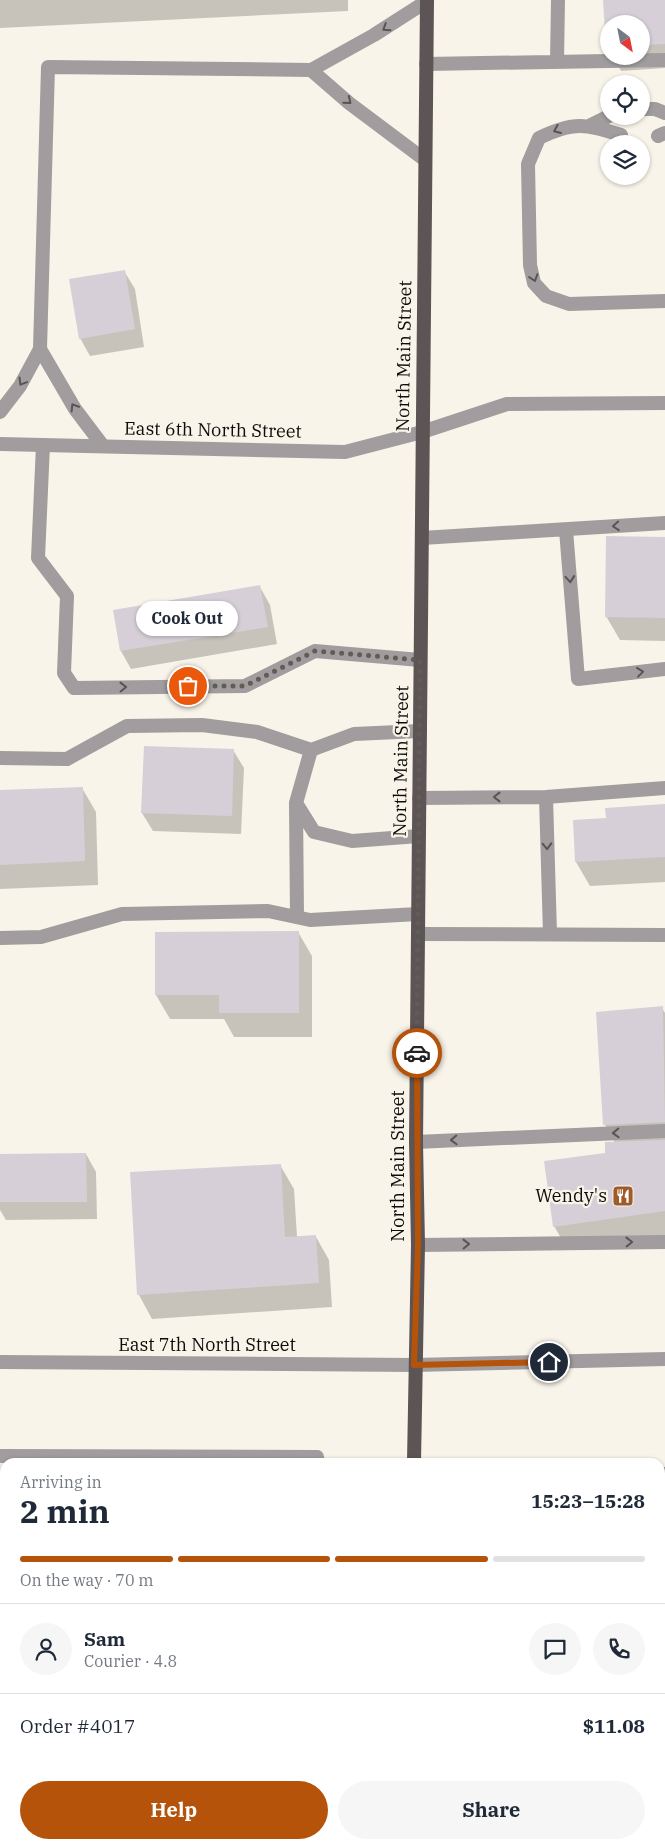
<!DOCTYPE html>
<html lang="en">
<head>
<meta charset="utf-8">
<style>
	body { margin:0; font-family:"IBM Plex Serif",serif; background:#f6f6f7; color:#1f2937; height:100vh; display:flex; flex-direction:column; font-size:19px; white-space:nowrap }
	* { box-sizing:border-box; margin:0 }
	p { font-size:16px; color:#747a83 }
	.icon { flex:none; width:28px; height:28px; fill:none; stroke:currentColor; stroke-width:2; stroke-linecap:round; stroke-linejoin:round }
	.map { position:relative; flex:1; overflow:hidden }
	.panel { position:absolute; left:0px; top:1458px; width:665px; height:391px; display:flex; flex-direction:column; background:#fff; border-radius:15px 15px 0 0; box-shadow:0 1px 4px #0004 }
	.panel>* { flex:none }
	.needle { width:32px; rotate:148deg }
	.buttons { position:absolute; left:600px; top:15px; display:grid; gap:10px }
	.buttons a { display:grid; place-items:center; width:50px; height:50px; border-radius:50%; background:#fff; box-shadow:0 1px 4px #0004; font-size:25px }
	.pin { position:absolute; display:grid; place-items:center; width:42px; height:42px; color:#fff; margin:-21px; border:2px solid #fff; border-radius:50%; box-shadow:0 1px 5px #0007 }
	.courier { position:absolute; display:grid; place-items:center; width:50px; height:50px; margin:-25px; border:4px solid #b45309; border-radius:50%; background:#fff; color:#222; box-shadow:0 1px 6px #0007 }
	.bubble { position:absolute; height:35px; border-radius:18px; background:#fff; box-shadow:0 1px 4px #0004; font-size:16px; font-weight:700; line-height:35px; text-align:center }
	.headline em { font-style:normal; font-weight:700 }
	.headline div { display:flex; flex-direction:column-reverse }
	.headline { display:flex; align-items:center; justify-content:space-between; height:85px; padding:0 20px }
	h1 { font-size:32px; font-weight:700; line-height:38px }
	.bar { display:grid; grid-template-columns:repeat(4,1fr); gap:8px 5px; align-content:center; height:60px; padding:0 20px }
	.bar i { height:6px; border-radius:4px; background:#e0e1e3 }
	.bar .active { background:#b45309 }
	.bar p { grid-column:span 4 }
	.line { display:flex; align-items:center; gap:12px; padding:0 20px; border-top:1px solid #e0e1e3 }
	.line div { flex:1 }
	.round { display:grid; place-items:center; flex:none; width:52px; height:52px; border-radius:26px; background:#f6f6f7 }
	.action { display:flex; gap:10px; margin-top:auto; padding:10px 20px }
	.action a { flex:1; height:58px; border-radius:30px; background:#b45309; color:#fff; font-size:20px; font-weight:700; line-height:58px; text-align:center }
	.action a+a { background:#f6f6f7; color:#1f2937 }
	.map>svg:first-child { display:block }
</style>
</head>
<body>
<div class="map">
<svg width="665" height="1848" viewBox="0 0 665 1848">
	<rect width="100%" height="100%" fill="#f9f4ea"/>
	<!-- shadow -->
	<path fill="#0003" d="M 0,0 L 348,0 L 348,11 L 0,28 Z
		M 604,0 L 665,0 L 665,68 L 621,71 L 613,56 L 641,56 L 641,24 L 609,24 L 609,50 Z
		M 124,271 L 135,289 L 144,347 L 90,356 L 80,338 Z
		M 665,538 L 665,641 L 620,640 L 606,616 Z
		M 260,587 L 270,605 L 277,644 L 131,669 L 121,651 L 114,611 Z
		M 233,750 L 244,768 L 241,834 L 153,831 L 142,813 Z
		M 82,788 L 96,812 L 98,885 L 0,889 L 0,792 Z
		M 665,806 L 665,882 L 590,886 L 576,862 L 574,821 L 607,819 Z
		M 298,932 L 312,956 L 312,1037 L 234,1037 L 224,1019 L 170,1019 L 156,995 L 156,933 Z
		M 662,1008 L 665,1013 L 665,1237 L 568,1250 L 554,1226 L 615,1143 L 605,1125 Z
		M 86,1154 L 96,1172 L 97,1219 L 6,1220 L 0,1210 L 0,1155 Z
		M 280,1165 L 294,1189 L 297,1237 L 316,1237 L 329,1260 L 332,1307 L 152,1319 L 139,1295 Z
		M 660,1537 L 665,1537 L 665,1710 L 660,1710 Z
		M 123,1844 L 301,1844 L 304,1848 L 41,1848 Z"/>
	<!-- building -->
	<path fill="#d6cfd8" d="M 603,0 L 665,0 L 665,44 L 641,45 L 641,24 L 609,24 L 609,47 L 606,48 Z
		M 125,270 L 135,329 L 79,339 L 69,279 Z
		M 606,536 L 665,537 L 665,618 L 605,617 Z
		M 260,585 L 268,627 L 120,651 L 113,610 Z
		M 144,746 L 234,749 L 232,816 L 141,813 Z
		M 83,787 L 85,861 L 0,865 L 0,790 Z
		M 665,804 L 665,857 L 575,862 L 573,820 L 606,818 L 605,808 Z
		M 299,931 L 299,1013 L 219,1013 L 219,995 L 155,995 L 155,932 Z
		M 663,1006 L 665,1122 L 603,1125 L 596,1012 Z
		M 665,1140 L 665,1211 L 553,1227 L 544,1161 L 605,1153 L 605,1142 Z
		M 86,1153 L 87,1202 L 0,1202 L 0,1154 Z
		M 281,1164 L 285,1237 L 316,1235 L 319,1283 L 137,1295 L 130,1172 Z"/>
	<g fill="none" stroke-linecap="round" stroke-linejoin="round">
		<!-- service -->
		<path stroke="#a19c9d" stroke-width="14" d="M 557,62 L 558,0
			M 426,64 L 665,60
			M 311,70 L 349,103 L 425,160
			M 641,109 L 655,109 L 665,113
			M 591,125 L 609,116
			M 621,135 C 585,124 574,121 539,138 L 528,164 L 530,265 L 534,283 L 546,296 L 569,304 L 665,301
			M 658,136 L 665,133
			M 40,349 L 75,409 L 103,446
			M 0,412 L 20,386 L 40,349 L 48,67 L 311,70 L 374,35 L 427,1
			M 43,445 L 38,558 L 67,596 L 64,673 L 74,688 L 245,686 L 315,651 L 420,660
			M 566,530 L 578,679 L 665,669
			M 422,538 L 665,523
			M 0,758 L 67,759 L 127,726 L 202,725 L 257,732 L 311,750
			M 546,797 L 550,934
			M 419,798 L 546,797 L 665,788
			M 296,804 L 297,917
			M 419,836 L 352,841 L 314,832 L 296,803 L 311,750 L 354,734 L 420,731
			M 418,934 L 665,935
			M 0,938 L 41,937 L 122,914 L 268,911 L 310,920 L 418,914
			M 416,1142 L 665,1131
			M 418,1245 L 665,1242
			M 0,1456 L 317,1457 L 318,1462
			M 660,1474 L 665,1474
			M 660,1739 L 665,1739"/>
		<!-- minor -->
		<path stroke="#a19c9d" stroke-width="14" d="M 0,444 L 345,452 L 422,432 L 507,404 L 665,403
			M 0,1362 L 414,1365 L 665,1359"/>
		<!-- primary -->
		<path stroke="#5d5455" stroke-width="14" d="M 414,1462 L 418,1245 L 416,1142 L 427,0
			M 413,1848 L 413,1844"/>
	</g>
	<!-- one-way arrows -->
	<defs><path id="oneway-chevron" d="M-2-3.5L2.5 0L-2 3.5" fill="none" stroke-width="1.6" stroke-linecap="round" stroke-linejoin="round" transform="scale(1.25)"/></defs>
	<g stroke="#585453">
		<use href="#oneway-chevron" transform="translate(386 28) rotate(147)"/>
		<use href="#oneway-chevron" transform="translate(348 101) rotate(39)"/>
		<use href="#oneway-chevron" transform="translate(557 130) rotate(157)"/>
		<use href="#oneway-chevron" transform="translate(534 278) rotate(72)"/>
		<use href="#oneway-chevron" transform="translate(22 382) rotate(121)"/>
		<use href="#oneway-chevron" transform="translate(74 407) rotate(-122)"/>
		<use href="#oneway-chevron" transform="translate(616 526) rotate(176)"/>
		<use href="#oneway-chevron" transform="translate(570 579) rotate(85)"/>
		<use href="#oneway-chevron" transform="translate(640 672) rotate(-7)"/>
		<use href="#oneway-chevron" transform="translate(123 687) rotate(-1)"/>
		<use href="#oneway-chevron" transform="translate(497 797) rotate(180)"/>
		<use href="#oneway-chevron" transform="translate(547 846) rotate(88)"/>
		<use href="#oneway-chevron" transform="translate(616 1133) rotate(178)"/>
		<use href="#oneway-chevron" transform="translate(454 1140) rotate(178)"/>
		<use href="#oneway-chevron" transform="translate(629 1242) rotate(-1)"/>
		<use href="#oneway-chevron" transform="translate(466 1244) rotate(-1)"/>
	</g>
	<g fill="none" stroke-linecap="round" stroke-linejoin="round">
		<!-- done -->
		<path stroke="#605d58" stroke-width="5" stroke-dasharray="0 9" d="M 188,686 L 245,686 L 315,651 L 420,660 L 417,1053"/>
		<!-- route -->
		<path stroke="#b45309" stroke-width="6" d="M 417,1053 L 418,1244 L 414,1365 L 549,1362"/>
	</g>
	<!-- icons -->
	<defs>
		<g id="restaurant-square" transform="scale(1.125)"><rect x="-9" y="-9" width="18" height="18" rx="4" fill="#9f5c2b" stroke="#f9f4ea"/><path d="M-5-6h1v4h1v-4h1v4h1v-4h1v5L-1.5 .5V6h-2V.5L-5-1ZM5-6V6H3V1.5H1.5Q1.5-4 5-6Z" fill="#fff"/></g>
	</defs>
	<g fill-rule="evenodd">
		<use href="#restaurant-square" x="623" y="1196"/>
	</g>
	<g text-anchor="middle" stroke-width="4.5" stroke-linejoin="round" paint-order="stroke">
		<!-- street labels -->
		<g font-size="18" fill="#0e0c09" stroke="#f9f4ea">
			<text transform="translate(404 356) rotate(-89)" y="6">North Main Street</text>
			<text transform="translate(213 430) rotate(1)" y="6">East 6th North Street</text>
			<text transform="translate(401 761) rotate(-89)" y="6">North Main Street</text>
			<text transform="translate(398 1166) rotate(-90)" y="6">North Main Street</text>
			<text x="207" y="1351">East 7th North Street</text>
		</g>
		<!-- poi labels -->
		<g font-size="18" fill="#0e0c09" stroke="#f9f4ea" text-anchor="end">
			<text x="607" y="1202">Wendy's</text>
		</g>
	</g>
</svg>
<div class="buttons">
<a><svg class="needle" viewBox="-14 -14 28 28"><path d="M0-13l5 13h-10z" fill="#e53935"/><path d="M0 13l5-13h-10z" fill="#747a83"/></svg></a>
<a><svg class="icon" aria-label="locate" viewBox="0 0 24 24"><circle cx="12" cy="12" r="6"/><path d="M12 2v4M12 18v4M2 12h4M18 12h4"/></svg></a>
<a><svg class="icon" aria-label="layers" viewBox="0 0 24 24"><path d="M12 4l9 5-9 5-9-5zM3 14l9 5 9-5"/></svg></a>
</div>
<div class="pin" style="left:188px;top:686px;background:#ea580c"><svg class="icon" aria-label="bag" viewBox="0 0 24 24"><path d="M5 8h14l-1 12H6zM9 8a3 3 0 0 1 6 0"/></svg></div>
<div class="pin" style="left:549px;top:1362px;background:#1f2937"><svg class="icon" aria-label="home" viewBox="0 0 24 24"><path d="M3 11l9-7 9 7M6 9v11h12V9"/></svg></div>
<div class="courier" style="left:417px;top:1053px"><svg class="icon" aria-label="car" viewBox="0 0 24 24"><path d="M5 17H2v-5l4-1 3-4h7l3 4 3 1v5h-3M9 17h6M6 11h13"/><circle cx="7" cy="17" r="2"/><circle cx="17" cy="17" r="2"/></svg></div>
<div class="bubble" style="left:136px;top:601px;width:102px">Cook Out</div>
<section class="panel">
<div class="headline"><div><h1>2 min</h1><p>Arriving in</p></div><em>15:23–15:28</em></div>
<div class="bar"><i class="active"></i><i class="active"></i><i class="active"></i><i></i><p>On the way · 70 m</p></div>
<div class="line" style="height:90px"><a class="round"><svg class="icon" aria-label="person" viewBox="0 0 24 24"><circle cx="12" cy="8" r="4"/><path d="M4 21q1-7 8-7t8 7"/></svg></a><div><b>Sam</b><p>Courier · 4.8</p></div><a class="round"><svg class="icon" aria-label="chat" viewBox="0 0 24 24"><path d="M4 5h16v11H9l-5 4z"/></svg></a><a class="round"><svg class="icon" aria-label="phone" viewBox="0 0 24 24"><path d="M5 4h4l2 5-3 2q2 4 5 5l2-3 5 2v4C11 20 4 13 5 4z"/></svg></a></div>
<div class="line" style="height:65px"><div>Order #4017</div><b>$11.08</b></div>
<div class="action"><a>Help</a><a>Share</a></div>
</section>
</div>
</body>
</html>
